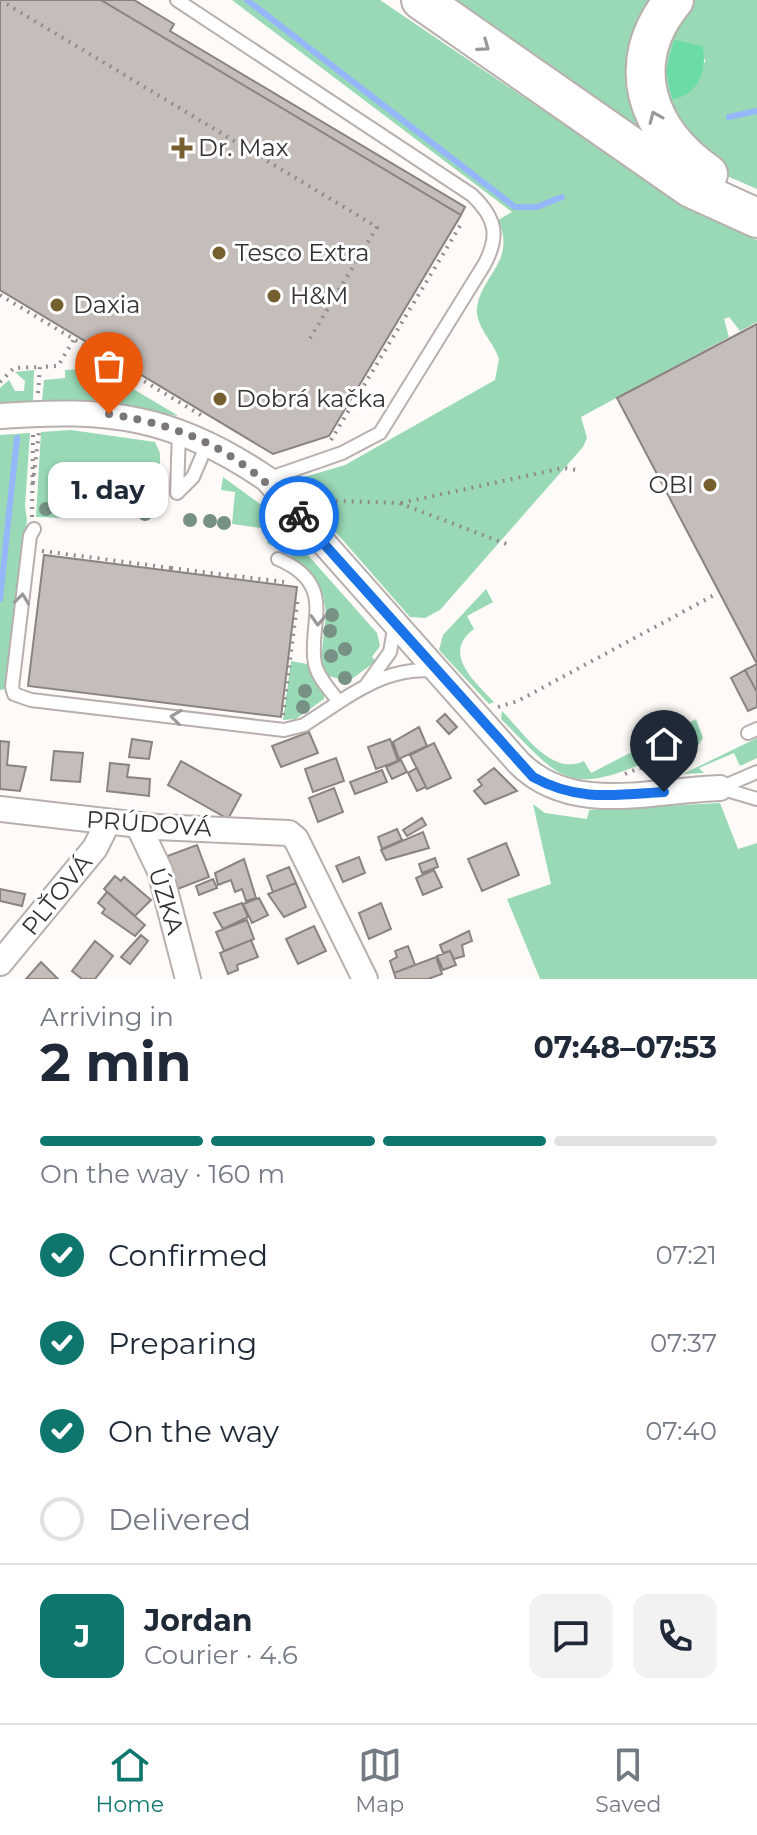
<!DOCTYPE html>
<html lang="en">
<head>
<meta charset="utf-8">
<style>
	body { margin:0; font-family:Montserrat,sans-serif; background:#f2f2f3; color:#1f2937; height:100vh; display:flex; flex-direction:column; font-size:30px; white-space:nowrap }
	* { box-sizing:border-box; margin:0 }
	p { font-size:26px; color:#747a83 }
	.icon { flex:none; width:44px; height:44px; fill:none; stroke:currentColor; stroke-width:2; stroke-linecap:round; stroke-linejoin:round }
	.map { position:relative; height:979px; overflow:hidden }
	.drawer { display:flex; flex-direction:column; background:#fff; flex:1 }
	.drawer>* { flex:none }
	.pin { position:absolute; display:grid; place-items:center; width:68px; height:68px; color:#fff; margin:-82px -34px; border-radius:50% 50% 50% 0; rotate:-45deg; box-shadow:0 0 8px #0007 }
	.pin .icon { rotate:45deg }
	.courier { position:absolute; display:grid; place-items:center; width:80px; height:80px; margin:-40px; border:6px solid #1a73e8; border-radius:50%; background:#fff; color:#222; box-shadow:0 2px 10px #0007 }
	.bubble { position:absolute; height:56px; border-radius:16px; background:#fff; box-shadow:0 2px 6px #0004; font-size:26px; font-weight:700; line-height:56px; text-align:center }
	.summary em { font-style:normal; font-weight:700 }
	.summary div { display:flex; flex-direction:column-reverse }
	.summary { display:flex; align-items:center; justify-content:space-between; height:136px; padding:0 40px }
	h1 { font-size:52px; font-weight:700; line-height:60px }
	.bar { display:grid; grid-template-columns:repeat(4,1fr); gap:12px 8px; align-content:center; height:96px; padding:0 40px }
	.bar i { height:10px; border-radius:6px; background:#e0e1e3 }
	.bar .current { background:#0f766e }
	.bar p { grid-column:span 4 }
	.line { display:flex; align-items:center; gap:20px; padding:0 40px; border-top:2px solid #e0e1e3 }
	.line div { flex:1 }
	.round { display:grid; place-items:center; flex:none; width:84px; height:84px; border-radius:16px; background:#f2f2f3 }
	ol { padding:0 40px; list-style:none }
	li { display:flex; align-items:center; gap:24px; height:88px }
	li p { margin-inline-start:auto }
	li .icon { padding:8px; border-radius:50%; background:#0f766e; color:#fff; stroke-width:4 }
	li:last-child { color:#747a83 }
	li i { width:44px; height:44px; border:4px solid #e0e1e3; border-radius:50% }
	.tabs { display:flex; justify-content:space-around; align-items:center; height:112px; border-top:2px solid #e0e1e3; background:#fff; font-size:22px; color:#747a83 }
	.tabs a { display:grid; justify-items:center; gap:4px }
	.tabs .current { color:#0f766e }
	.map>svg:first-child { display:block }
</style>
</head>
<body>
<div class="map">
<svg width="757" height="979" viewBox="0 0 757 979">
	<rect width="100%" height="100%" fill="#fefaf8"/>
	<!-- green -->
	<path fill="#99d9b6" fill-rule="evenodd" d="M 232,0 L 380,0 L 689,209 L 757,240 L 757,322 L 740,331 L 729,317 L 724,319 L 729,337 L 581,417 L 587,438 L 583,447 L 440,610 L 425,618 L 410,617 L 326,521 L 330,517 L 321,506 L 315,510 L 291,481 L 345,465 L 495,380 L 499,359 C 494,342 475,326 477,308 C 481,275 517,261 498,220 L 512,212 Z
		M 438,0 L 656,0 L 641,128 L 650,145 Z
		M 692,0 L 757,0 L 757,189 L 727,176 L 686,146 L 657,71 L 683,6 ZM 706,59 L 700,73 L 672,98 L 666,72 Z
		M 98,368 L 177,415 L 177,416 L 98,400 L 42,401 L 44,380 L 65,378 L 65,370 Z
		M 34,370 L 33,401 L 0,403 L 0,388 L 9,380 L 15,391 L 24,391 L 25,381 L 15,372 Z
		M 71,430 L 155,442 L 160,453 L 160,469 L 117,463 L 115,476 L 98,476 L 93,507 L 65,504 L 62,518 L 36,517 L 41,432 Z
		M 30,433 L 25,506 L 27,520 L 5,689 L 0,690 L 0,435 Z
		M 223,477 L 267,509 L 377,633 L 380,646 L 372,657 L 376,661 L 349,681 L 328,676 L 321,660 L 326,612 L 323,596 L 289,554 L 267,543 L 268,529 L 232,524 L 235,492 L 221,490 Z
		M 486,589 L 493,602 L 467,616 L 474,629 C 441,653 475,682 494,702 L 489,704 L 439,650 L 443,635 Z
		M 291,661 L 307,664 L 324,692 L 324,699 L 296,719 L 283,720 Z
		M 502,711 C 523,732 551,777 584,761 L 591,773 L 696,719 L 703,738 L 699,744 L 652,765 L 649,761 C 566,797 560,778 501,719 Z
		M 757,738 L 757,758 L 740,766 L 734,753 L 699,768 L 704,773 L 683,774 Z
		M 720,803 L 738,849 L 757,843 L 757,979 L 540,979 L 507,899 L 551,884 L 533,804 L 545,813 L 587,819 L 589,810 Z"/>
	<!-- forest -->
	<path fill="#6cdca5" d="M 674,40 L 702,46 C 709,69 697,97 672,99 L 666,72 Z"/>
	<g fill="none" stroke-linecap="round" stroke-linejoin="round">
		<!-- stream -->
		<path stroke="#95b7fa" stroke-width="6" d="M 247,0 L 515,207 L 537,207 L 562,197
			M 729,117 L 757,111
			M 0,599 L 17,438"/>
	</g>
	<!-- building -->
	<path fill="#c5bdba" stroke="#8a8380" stroke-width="2" d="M 0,0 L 101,0 L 461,215 L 329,436 L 273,454 L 0,290 Z
		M 101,0 L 134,0 L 174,24 L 170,31 L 465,207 L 461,215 Z
		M 757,324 L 757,664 L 617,398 Z
		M 44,555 L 297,587 L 281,717 L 28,686 Z
		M 757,664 L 757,692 L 745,670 Z
		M 745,670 L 757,692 L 757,707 L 748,711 L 731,678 Z
		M 445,714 L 457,727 L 449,734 L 437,721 Z
		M 419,727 L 427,746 L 399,759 L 393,742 Z
		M 309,732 L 318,753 L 281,767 L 272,746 Z
		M 132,739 L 152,742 L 149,759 L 129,757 Z
		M 390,739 L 398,761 L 376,769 L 368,747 Z
		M 0,741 L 9,742 L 7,765 L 26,767 L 20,791 L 0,789 Z
		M 434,743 L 451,778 L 427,789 L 410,755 Z
		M 54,751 L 83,753 L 80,782 L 51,780 Z
		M 336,758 L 344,781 L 313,792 L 305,769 Z
		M 401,760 L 407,772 L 392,779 L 386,767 Z
		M 181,761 L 241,795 L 228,819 L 168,785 Z
		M 110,763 L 129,765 L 127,777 L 150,779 L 149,796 L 107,791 Z
		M 417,768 L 426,787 L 417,791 L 408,773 Z
		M 494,768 L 517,791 L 485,804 L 474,791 L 482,785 L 478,780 Z
		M 382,770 L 387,782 L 355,794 L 350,782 Z
		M 334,788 L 343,812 L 318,822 L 309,798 Z
		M 422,818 L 426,825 L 407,836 L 403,830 Z
		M 397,829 L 402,840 L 382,849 L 378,837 Z
		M 423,832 L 429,848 L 386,860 L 381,850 Z
		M 506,843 L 519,875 L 482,891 L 468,859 Z
		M 197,845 L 209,877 L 175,890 L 162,858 Z
		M 359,857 L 365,873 L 343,882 L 336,866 Z
		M 435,858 L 438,867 L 422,873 L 419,864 Z
		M 244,859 L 256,898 L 246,901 L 242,889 L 235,892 L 231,880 L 218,885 L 215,873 Z
		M 289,867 L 296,883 L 273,892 L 267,876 Z
		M 434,870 L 442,887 L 423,895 L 416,878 Z
		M 115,876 L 121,881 L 124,877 L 151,900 L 135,916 L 104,889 Z
		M 213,879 L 217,888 L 199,895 L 196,886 Z
		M 296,883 L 306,907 L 284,917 L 268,894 Z
		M 0,889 L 25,894 L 22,906 L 0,901 Z
		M 107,892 L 145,925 L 135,936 L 102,913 L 105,909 L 98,903 Z
		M 259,898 L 268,915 L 252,923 L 243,904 Z
		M 242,903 L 248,917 L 223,929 L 214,913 Z
		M 381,903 L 391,929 L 369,939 L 359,913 Z
		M 247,920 L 254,939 L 224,951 L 216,932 Z
		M 314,926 L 326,951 L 298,964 L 286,939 Z
		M 469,931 L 472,941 L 462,945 L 464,956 L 454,959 L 450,951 L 443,953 L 440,945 Z
		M 141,935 L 148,941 L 130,964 L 121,957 Z
		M 251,940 L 258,957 L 237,965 L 238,970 L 228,974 L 220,953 Z
		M 95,941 L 113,956 L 95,979 L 82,979 L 72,971 Z
		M 408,946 L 415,965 L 394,973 L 390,961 L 397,957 L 395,951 Z
		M 450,951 L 456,965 L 443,970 L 437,956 Z
		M 436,957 L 442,974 L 428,979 L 396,979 L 394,973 Z
		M 41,962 L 58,979 L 26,979 Z"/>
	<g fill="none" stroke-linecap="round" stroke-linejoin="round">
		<!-- service casing -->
		<g stroke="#b7b0ad" stroke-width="16">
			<path id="service" d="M 177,0 L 472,195 C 496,218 500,236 484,265 L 380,433 L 342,453 L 267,479
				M 179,431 L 177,493 L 193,477 L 208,442
				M 34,529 L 30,536 L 12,687 L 14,694 L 31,700 L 284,730 L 304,725 L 339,702 C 331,691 318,678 315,664 C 307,625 339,585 278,559
				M 367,684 L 390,652 L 395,624
				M 339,702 C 368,683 400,666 436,671
				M 748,733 L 757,729
				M 720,788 L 757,772
				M 720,788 L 757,799"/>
		</g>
		<!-- minor casing -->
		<g stroke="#b7b0ad" stroke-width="28">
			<path id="minor" d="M 0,416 C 109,408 175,416 267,479 L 519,763 C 572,816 653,790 720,788
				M 0,809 L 157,827 L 289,833 L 296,839 L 365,979
				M 138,825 L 160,871 L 188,979
				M 0,963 L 95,848 L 108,822"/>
		</g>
		<!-- trunk casing -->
		<g stroke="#b7b0ad" stroke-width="42">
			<path id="trunk" d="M 421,0 L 691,188 L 757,218
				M 674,0 C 622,63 646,131 708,174"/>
		</g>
		<!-- path -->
		<path stroke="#8f8c8b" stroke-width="4" stroke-dasharray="2 6" stroke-linecap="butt" d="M 0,0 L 377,227 L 309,340
			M 0,295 L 204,417
			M 0,382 L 14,368 L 40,367
			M 38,393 L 40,367 L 58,366 L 74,339
			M 331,440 L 463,221
			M 33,483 L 39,432
			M 306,489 L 337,501 L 399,503 L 509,545
			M 401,503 L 563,468 L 577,470
			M 32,517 L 33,434
			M 42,551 L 171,568 L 171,571
			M 171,568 L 284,582
			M 498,707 L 518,701 L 716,594
			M 283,715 L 298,597
			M 625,774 L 639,768 L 655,770"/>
		<!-- service -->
		<use href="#service" stroke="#fff" stroke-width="12"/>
		<!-- minor -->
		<use href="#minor" stroke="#fff" stroke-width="24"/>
		<!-- trunk -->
		<use href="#trunk" stroke="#fff" stroke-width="38"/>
	</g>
	<!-- trees -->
	<g fill="#779184">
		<circle cx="71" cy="497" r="7"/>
		<circle cx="87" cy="500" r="7"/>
		<circle cx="46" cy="509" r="7"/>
		<circle cx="101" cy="509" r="7"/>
		<circle cx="123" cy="511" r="7"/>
		<circle cx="145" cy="514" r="7"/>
		<circle cx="190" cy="520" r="7"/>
		<circle cx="210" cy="521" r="7"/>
		<circle cx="224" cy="523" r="7"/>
		<circle cx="332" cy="615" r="7"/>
		<circle cx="330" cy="631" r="7"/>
		<circle cx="345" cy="649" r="7"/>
		<circle cx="331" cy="656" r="7"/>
		<circle cx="345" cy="678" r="7"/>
		<circle cx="305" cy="691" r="7"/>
		<circle cx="303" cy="707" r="7"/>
	</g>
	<!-- one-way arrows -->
	<defs><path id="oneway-chevron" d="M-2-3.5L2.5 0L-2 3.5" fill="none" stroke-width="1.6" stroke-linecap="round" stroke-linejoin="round" transform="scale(2)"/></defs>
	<g stroke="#9a9898">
		<use href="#oneway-chevron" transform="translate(484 46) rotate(36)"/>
		<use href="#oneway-chevron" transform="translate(655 117) rotate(-113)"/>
		<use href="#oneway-chevron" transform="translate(22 599) rotate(-83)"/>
		<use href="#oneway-chevron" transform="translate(318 620) rotate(92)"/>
		<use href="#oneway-chevron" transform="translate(176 717) rotate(-173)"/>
	</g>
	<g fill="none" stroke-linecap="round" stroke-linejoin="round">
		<!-- done -->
		<path stroke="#7b7776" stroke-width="8" stroke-dasharray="0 14.4" d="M 109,414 C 191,427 244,454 299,516"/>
		<!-- route -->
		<path stroke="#1a73e8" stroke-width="10" d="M 299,516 L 533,777 C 578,802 615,795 664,792"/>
	</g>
	<!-- markers -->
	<g fill="#765f2f" stroke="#fff" stroke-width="3">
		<path d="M178 136h8v8h8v8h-8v8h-8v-8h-8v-8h8z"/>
		<circle cx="219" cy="253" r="8"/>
		<circle cx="274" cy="296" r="8"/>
		<circle cx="57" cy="305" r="8"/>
		<circle cx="220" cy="399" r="8"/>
		<circle cx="710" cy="485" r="8"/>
	</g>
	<g text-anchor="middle" stroke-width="6" stroke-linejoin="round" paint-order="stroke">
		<!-- poi labels -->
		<g font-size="24" fill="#343130" stroke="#fff" text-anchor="start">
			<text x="198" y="156">Dr. Max</text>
			<text x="235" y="261">Tesco Extra</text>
			<text x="290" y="304">H&amp;M</text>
			<text x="73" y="313">Daxia</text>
			<text x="236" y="407">Dobrá kačka</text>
			<text x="694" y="493" text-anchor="end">OBI</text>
		</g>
		<!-- street labels -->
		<g font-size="24" fill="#343130" stroke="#fff">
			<text transform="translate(149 824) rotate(4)" y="8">PRÚDOVÁ</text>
			<text transform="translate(57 895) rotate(-51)" y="8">PLŤOVÁ</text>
			<text transform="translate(166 901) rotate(73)" y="8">ÚZKA</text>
		</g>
	</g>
</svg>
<div class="pin" style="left:109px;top:414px;background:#ea580c"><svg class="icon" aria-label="bag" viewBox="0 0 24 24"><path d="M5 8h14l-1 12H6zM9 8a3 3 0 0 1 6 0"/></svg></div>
<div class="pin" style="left:664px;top:792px;background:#1f2937"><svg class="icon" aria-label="home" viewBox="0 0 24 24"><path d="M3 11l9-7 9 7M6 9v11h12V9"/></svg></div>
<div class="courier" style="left:299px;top:516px"><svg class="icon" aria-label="bike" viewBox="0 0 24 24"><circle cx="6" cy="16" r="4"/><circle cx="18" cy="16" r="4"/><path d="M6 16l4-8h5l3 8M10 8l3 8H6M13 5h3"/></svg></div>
<div class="bubble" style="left:48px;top:462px;width:120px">1. day</div>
</div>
<section class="drawer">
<div class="summary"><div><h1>2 min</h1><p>Arriving in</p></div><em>07:48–07:53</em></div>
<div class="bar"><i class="current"></i><i class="current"></i><i class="current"></i><i></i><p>On the way · 160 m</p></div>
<ol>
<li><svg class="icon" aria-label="check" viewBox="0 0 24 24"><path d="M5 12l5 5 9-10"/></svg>Confirmed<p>07:21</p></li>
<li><svg class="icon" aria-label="check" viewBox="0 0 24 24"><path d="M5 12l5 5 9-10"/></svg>Preparing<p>07:37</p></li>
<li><svg class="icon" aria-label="check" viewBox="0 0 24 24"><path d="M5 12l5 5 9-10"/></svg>On the way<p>07:40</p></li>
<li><i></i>Delivered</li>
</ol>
<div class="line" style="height:144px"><b class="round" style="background:#0f766e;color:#fff">J</b><div><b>Jordan</b><p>Courier · 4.6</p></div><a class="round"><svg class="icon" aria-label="chat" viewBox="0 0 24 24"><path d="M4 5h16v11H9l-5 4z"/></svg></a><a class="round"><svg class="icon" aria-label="phone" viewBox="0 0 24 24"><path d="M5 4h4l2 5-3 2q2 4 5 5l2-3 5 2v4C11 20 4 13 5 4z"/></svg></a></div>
</section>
<nav class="tabs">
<a class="current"><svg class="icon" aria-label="home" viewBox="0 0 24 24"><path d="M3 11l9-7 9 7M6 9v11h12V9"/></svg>Home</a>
<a><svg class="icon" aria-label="map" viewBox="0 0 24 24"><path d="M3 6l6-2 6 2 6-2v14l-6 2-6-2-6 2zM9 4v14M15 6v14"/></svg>Map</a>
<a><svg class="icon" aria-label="saved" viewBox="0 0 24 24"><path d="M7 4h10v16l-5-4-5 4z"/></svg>Saved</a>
</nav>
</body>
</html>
